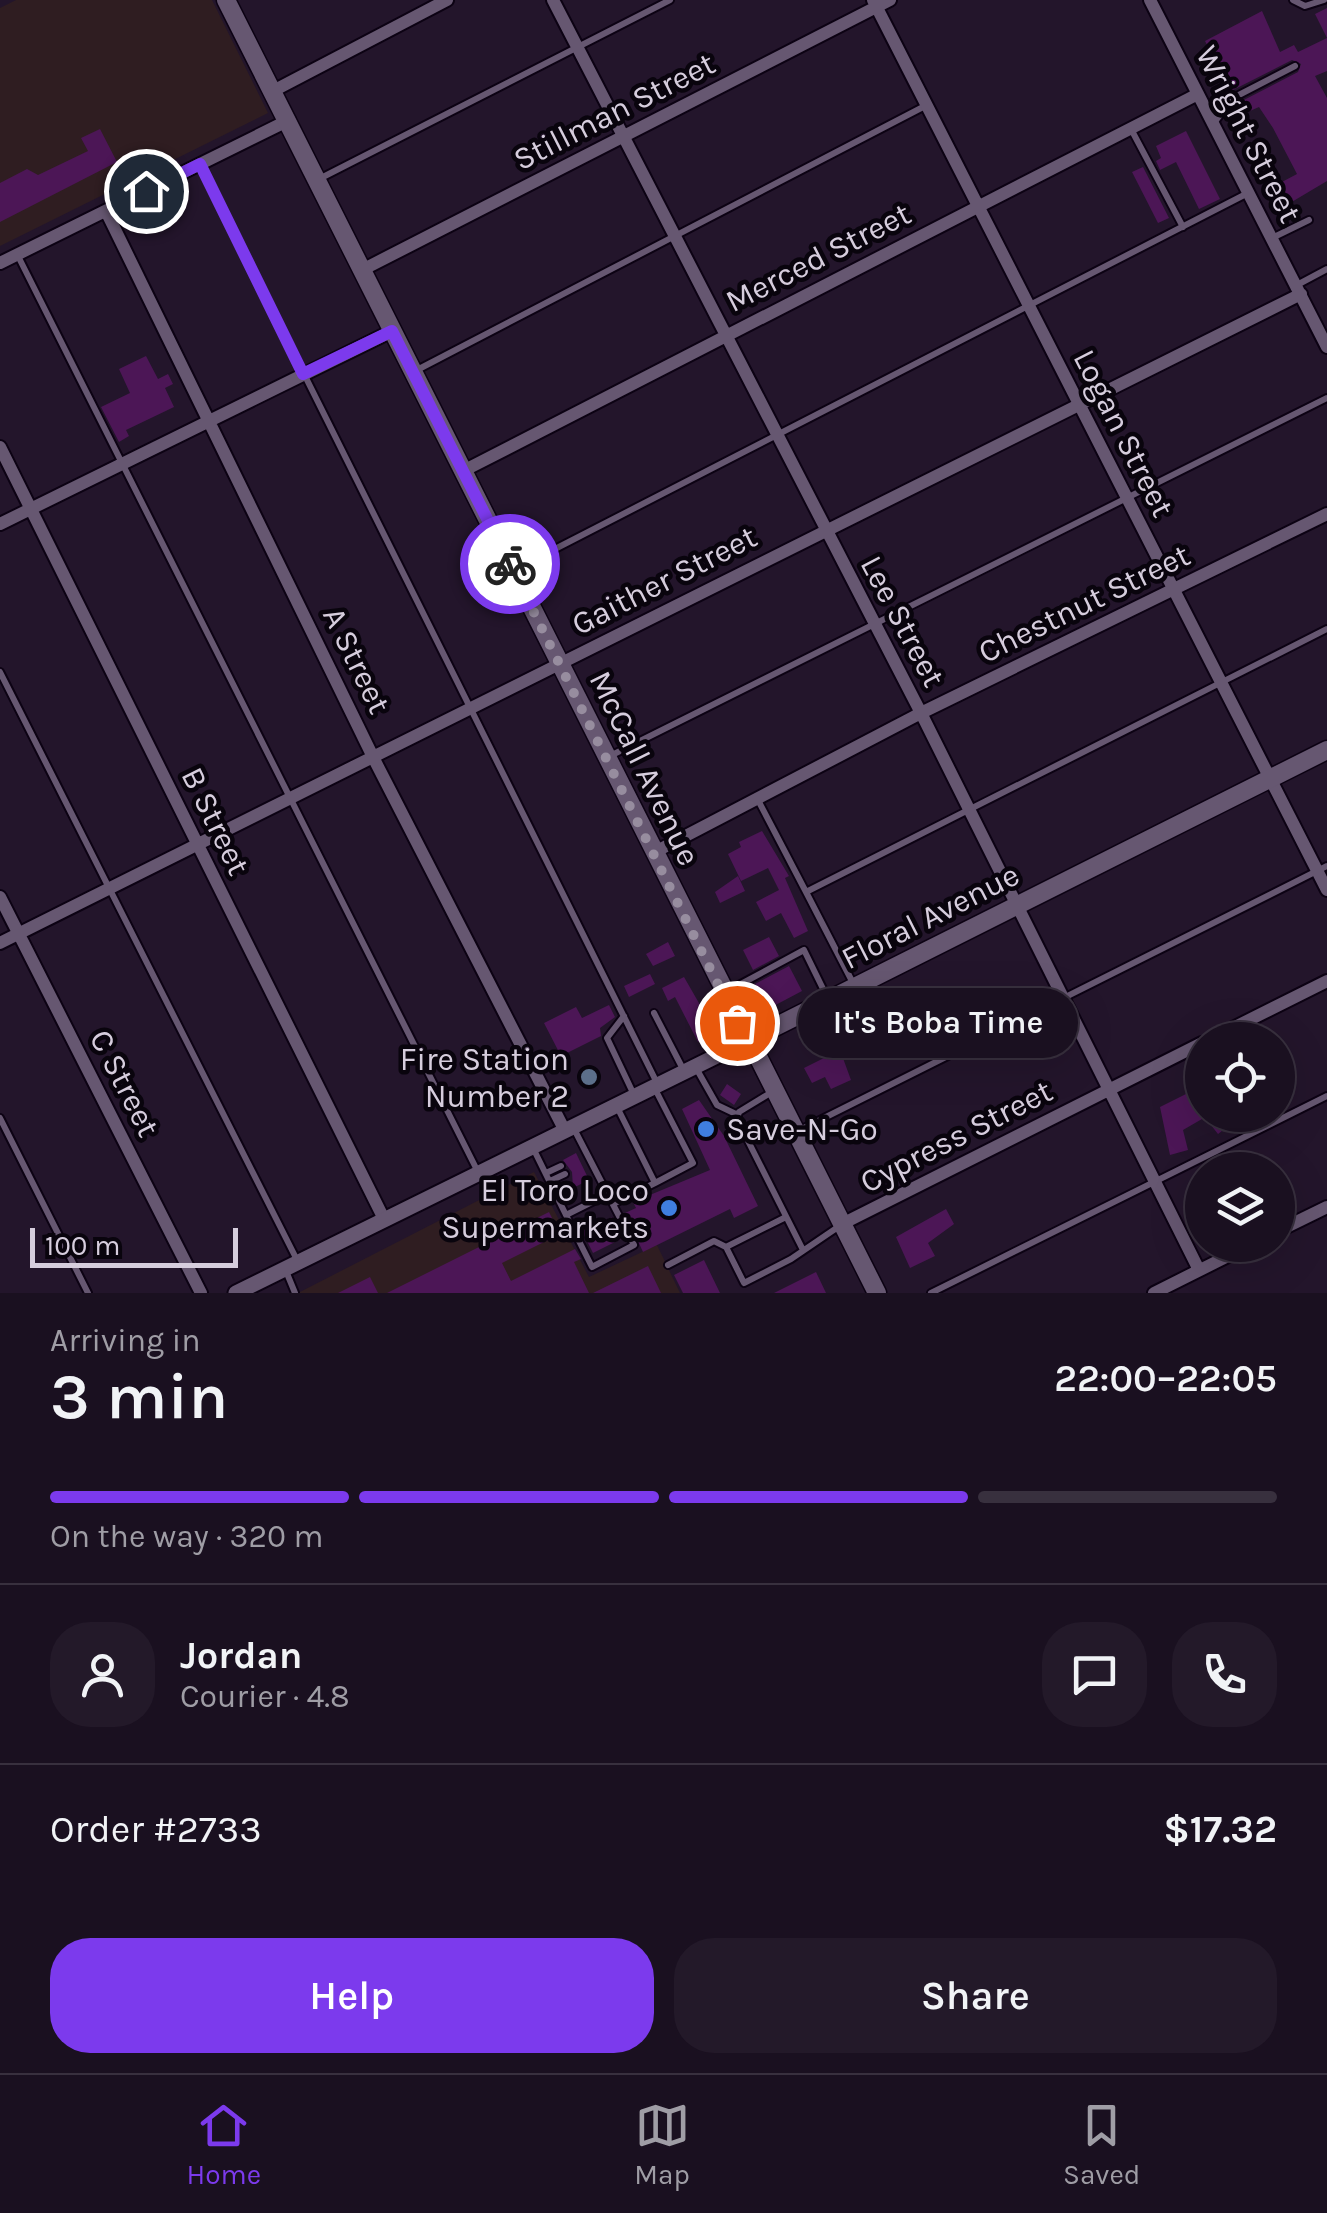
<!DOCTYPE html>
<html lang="en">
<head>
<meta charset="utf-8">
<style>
	body { margin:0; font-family:Karla,sans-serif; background:#231929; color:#f1f3f6; height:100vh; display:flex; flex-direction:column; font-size:38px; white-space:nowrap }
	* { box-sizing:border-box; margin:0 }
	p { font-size:32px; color:#9f9da5 }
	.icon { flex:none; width:55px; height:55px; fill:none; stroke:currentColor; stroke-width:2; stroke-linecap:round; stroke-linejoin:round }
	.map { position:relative; height:1293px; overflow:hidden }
	.side { display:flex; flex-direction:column; background:#1a1020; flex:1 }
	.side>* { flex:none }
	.controls { position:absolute; left:1185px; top:1022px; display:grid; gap:20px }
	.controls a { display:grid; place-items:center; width:110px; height:110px; border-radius:50%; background:#1a1020; box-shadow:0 10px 40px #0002,0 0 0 2px #38303e; font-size:50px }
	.scale { position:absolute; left:30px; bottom:25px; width:208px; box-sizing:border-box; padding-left:10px; border:5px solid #d6cddd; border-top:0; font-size:28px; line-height:35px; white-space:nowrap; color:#d6cddd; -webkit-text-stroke:8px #09040d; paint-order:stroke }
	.pin { position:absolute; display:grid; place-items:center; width:85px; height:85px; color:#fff; margin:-42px; border:5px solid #fff; border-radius:50%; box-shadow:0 2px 10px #0007 }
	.courier { position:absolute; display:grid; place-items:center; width:100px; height:100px; margin:-50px; border:8px solid #7c3aed; border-radius:50%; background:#fff; color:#222; box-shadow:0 2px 12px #0007 }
	.bubble { position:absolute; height:70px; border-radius:35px; background:#1a1020; box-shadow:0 10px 40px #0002,0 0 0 2px #38303e; font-size:32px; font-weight:600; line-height:70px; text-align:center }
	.overview em { font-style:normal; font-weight:600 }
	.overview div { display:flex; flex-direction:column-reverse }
	.overview { display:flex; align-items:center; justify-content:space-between; height:170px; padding:0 50px }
	h1 { font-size:65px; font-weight:600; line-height:75px }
	.bar { display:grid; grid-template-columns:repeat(4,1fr); gap:15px 10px; align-content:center; height:120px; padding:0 50px }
	.bar i { height:12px; border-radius:8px; background:#38303e }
	.bar .selected { background:#7c3aed }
	.bar p { grid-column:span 4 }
	.line { display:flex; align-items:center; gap:25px; padding:0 50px; border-top:2px solid #38303e }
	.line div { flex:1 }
	.round { display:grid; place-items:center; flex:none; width:105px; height:105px; border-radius:40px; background:#231929 }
	.primary-button { display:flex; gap:20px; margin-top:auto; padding:20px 50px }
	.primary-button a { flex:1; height:115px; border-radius:40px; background:#7c3aed; color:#fff; font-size:40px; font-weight:600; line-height:115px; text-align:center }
	.primary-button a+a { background:#231929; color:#f1f3f6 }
	.tab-bar { display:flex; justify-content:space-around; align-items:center; height:140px; border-top:2px solid #38303e; background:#1a1020; font-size:28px; color:#9f9da5 }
	.tab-bar a { display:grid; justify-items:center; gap:5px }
	.tab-bar .selected { color:#7c3aed }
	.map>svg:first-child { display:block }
</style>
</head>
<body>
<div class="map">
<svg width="1327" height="1293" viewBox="0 0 1327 1293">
	<rect width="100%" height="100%" fill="#23152b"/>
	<!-- education -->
	<path fill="#2f1d21" d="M 16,0 L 212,0 L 268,113 L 0,246 L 0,8 Z
		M 534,1172 L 589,1277 L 657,1245 L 680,1293 L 298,1293 Z"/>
	<!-- building -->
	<path fill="#4c1656" d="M 1327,8 L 1327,71 L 1315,76 L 1327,98 L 1327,181 L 1290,203 L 1280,183 L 1297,174 L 1273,128 L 1259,107 L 1243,114 L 1238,103 L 1298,72 L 1301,64 L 1292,60 L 1231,91 L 1205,41 L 1262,11 L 1280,52 L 1294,45 L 1298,52 L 1327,38 L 1315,14 Z
		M 100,129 L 117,162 L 0,222 L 0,183 L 27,169 L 38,175 L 88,151 L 81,138 Z
		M 1186,131 L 1220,199 L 1199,209 L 1176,162 L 1160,170 L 1156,161 L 1161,158 L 1156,146 Z
		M 1143,167 L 1169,218 L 1158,223 L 1132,172 Z
		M 146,356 L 158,379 L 168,374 L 173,384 L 165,388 L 174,407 L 126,430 L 129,436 L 119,442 L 101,407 L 130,393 L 119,369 Z
		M 762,831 L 789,876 L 785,878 L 808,931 L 794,938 L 781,913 L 766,921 L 756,902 L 779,890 L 768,868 L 741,881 L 728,854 L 741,847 L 739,842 Z
		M 738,876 L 745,891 L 720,903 L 715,892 Z
		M 769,937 L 779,956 L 753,970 L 743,950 Z
		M 668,942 L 675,956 L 653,966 L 646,954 Z
		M 789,966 L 802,991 L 768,1009 L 755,984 Z
		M 650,974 L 655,984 L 629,997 L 624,986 Z
		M 684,977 L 707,1017 L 714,1013 L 722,1030 L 698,1042 L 675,997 L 668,1001 L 662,988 Z
		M 609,1005 L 615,1017 L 600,1028 L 601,1036 L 561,1056 L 544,1023 L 576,1007 L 582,1018 Z
		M 840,1050 L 851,1080 L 831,1089 L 825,1077 L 812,1083 L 804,1068 Z
		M 727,1084 L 741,1094 L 734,1105 L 720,1095 Z
		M 1202,1086 L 1202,1119 L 1183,1130 L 1188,1150 L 1170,1155 L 1160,1107 Z
		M 699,1100 L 724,1136 L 758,1206 L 734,1218 L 730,1209 L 643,1252 L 625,1213 L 636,1208 L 633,1202 L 710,1170 L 682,1109 Z
		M 1203,1115 L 1224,1115 L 1231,1124 L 1218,1134 Z
		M 576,1153 L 589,1180 L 573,1188 L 572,1172 L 563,1160 Z
		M 946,1209 L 954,1224 L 928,1243 L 935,1256 L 910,1268 L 896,1237 Z
		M 549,1212 L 560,1234 L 502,1263 L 511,1281 L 575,1249 L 581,1259 L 574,1262 L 589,1293 L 387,1293 Z
		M 612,1217 L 623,1238 L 593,1253 L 582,1231 Z
		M 704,1260 L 720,1293 L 683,1293 L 674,1275 Z
		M 648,1266 L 661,1293 L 593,1293 Z
		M 816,1272 L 826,1293 L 774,1293 Z
		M 370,1277 L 378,1293 L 338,1293 Z"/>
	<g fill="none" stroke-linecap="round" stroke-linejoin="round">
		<!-- service casing -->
		<g stroke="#0c0213" stroke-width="10">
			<path id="service" d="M 1293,0 L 1305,6 L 1324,0
				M 1214,123 L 1233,98 L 1295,66
				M 1131,129 L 1183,227
				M 200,165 L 658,1085
				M 319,179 L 670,0
				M 1272,238 L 1309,220
				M 18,256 L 479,1174
				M 1297,285 L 1327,269
				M 417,370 L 925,106
				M 516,569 L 1248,193
				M 0,672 L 297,1260
				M 608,757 L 1327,398
				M 758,800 L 806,892
				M 854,985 L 806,892 L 1327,629
				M 726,992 L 804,950 L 828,999
				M 654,1013 L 684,1071
				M 624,1016 L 607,1038 L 635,1097
				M 696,1068 L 717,1105 L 738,1115
				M 654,1087 L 693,1163 L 655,1183
				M 772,1092 L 739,1112 L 737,1119 L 803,1250
				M 0,1118 L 88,1293
				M 796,1132 L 1327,866
				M 534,1150 L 566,1215 L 608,1194
				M 546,1173 L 561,1166
				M 550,1181 L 565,1174
				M 613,1204 L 655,1183 L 617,1107
				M 566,1215 L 592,1267 L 634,1245 L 573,1127
				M 786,1217 L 726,1247 L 744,1283 L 791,1259 L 841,1225
				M 668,1265 L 714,1241 L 726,1247
				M 286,1271 L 295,1293
				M 931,1293 L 1327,1096"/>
		</g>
		<!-- minor casing -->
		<g stroke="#0c0213" stroke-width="16">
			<path id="minor" d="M 553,0 L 921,713 L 1199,1270
				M 873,0 L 1327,890
				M 1150,0 L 1327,347
				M 273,91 L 447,0
				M 106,211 L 374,759 L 565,1131
				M 0,263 L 289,120
				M 362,270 L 890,0
				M 0,447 L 384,1219
				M 463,471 L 1198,94
				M 0,524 L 392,331
				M 653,853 L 921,713 L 1327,514
				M 0,897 L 201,1293
				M 0,943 L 1301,294
				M 1209,1040 L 1327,981
				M 842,1224 L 1202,1043
				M 1278,1231 L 1327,1207
				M 1154,1293 L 1250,1245"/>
		</g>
		<!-- tertiary casing -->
		<g stroke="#0c0213" stroke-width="19">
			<path id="tertiary" d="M 236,1293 L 747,1041"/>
		</g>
		<!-- secondary casing -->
		<g stroke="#0c0213" stroke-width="21">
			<path id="secondary" d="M 226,0 L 877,1293
				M 747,1041 L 1327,750"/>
		</g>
		<!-- service -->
		<use href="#service" stroke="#665771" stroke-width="6"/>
		<!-- minor -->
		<use href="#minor" stroke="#665771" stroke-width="12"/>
		<!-- tertiary -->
		<use href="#tertiary" stroke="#665771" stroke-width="15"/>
		<!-- secondary -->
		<use href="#secondary" stroke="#665771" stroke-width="18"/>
	</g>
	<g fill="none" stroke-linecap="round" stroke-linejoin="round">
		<!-- done -->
		<path stroke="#978d9f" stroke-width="10" stroke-dasharray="0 18" d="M 510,564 L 737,1023"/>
		<!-- route -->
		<path stroke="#7c3aed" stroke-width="12" d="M 146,191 L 200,164 L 303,374 L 392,331 L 510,564"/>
	</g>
	<!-- markers -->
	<circle fill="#5c6f8a" stroke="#09040d" stroke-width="4" cx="589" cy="1077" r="10"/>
	<g fill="#3f7fe0" stroke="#09040d" stroke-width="4">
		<circle cx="706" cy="1129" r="10"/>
		<circle cx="669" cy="1208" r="10"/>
	</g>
	<g text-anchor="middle" stroke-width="9" stroke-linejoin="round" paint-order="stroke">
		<!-- street labels -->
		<g font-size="32" fill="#d6cddd" stroke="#09040d">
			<text transform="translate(614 111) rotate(-27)" y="11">Stillman Street</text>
			<text transform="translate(1249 134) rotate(63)" y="11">Wright Street</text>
			<text transform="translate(818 257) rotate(-27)" y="11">Merced Street</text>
			<text transform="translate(1124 433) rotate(63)" y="11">Logan Street</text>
			<text transform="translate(664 580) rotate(-27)" y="11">Gaither Street</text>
			<text transform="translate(1084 603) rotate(-26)" y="11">Chestnut Street</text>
			<text transform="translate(903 621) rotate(62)" y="11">Lee Street</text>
			<text transform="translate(357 660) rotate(64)" y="11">A Street</text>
			<text transform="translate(645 768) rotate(64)" y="11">McCall Avenue</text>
			<text transform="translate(216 821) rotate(64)" y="11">B Street</text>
			<text transform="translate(930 916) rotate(-27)" y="11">Floral Avenue</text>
			<text transform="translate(125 1083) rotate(63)" y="11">C Street</text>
			<text transform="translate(956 1136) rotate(-27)" y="11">Cypress Street</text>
		</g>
		<!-- poi labels -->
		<g font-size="32" fill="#d6cddd" stroke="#09040d" text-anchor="end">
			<text x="569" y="1070">Fire Station<tspan x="569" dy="37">Number 2</tspan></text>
			<text x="726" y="1140" text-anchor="start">Save-N-Go</text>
			<text x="649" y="1201">El Toro Loco<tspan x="649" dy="37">Supermarkets</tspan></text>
		</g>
	</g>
</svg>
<div class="controls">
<a><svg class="icon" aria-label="locate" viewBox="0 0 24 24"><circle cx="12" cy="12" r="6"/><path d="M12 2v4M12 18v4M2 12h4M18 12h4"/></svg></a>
<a><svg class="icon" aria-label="layers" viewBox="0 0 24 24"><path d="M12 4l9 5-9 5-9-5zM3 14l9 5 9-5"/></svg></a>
</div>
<div class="scale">100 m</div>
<div class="pin" style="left:737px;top:1023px;background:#ea580c"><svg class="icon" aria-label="bag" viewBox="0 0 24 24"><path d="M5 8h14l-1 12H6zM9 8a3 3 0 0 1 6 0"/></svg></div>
<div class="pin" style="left:146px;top:191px;background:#1f2937"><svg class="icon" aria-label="home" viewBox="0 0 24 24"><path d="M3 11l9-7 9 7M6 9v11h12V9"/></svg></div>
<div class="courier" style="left:510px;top:564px"><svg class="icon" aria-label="bike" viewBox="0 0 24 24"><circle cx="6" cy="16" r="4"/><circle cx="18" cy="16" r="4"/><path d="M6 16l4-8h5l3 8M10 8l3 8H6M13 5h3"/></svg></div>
<div class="bubble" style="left:798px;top:988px;width:280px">It's Boba Time</div>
</div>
<section class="side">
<div class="overview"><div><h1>3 min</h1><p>Arriving in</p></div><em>22:00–22:05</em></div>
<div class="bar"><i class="selected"></i><i class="selected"></i><i class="selected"></i><i></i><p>On the way · 320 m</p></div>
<div class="line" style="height:180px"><a class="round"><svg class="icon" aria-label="person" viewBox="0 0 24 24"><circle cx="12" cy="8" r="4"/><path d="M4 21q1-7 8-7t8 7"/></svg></a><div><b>Jordan</b><p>Courier · 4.8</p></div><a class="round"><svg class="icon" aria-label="chat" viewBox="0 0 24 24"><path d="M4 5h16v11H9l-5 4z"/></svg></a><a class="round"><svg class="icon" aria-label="phone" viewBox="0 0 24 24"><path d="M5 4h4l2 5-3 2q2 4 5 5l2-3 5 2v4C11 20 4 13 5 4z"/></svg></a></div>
<div class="line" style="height:130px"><div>Order #2733</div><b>$17.32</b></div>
<div class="primary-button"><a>Help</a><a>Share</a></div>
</section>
<nav class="tab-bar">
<a class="selected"><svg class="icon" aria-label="home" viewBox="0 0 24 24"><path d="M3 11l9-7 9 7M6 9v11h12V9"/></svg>Home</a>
<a><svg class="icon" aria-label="map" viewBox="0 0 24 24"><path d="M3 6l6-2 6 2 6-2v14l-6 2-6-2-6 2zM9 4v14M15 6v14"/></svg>Map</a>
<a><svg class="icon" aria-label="saved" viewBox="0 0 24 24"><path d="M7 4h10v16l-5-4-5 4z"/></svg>Saved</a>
</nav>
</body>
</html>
